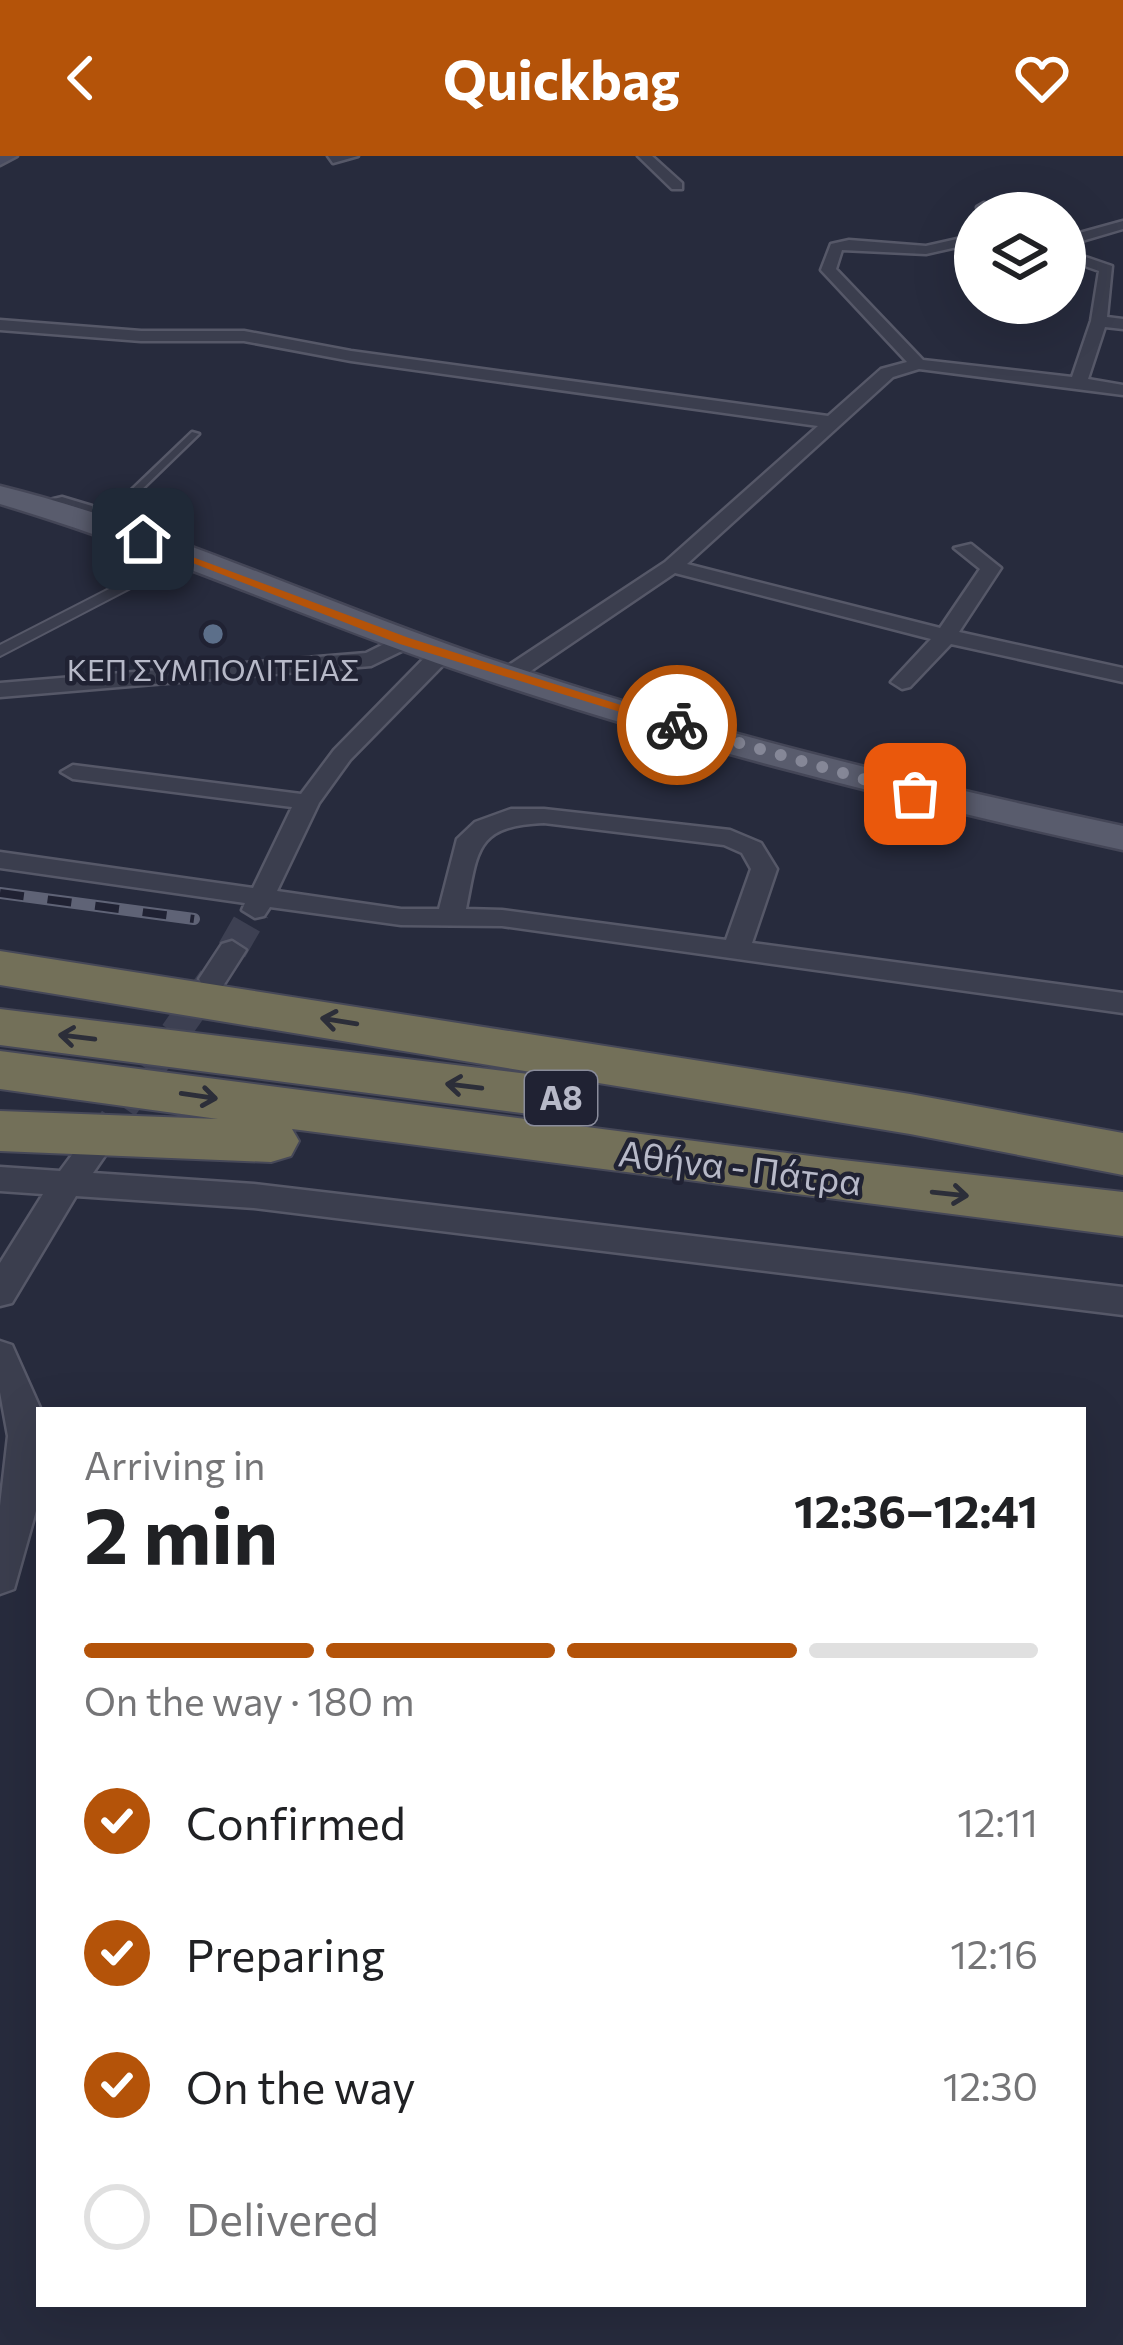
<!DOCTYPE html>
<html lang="en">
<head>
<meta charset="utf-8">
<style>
	body { margin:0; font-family:Commissioner,sans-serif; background:#f6f6f6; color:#202124; height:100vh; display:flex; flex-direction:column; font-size:45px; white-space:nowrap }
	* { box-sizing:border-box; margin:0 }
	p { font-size:39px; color:#757577 }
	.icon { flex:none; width:66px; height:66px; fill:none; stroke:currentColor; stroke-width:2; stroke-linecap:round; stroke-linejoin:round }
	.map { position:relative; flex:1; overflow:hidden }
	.side { position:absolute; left:36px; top:1251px; width:1050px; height:900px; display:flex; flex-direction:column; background:#fff; border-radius:0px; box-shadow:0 12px 48px #0002 }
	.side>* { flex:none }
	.tools { position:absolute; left:954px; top:36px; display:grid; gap:24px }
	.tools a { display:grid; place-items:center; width:132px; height:132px; border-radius:50%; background:#fff; box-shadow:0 12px 48px #0002; font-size:60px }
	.pin { position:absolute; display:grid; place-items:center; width:102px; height:102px; color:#fff; margin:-51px; border-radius:24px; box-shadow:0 6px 18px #0006 }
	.courier { position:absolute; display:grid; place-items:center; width:120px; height:120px; margin:-60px; border:9px solid #b45309; border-radius:50%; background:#fff; color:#222; box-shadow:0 3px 15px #0007 }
	.head em { font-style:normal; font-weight:700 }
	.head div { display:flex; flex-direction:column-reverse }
	.head { display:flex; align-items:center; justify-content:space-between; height:204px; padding:0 48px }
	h1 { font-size:78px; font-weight:700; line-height:90px }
	.bar { display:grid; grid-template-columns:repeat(4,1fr); gap:18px 12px; align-content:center; height:144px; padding:0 48px }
	.bar i { height:15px; border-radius:9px; background:#e0e0e0 }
	.bar .current { background:#b45309 }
	.bar p { grid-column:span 4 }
	ol { padding:0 48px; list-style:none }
	li { display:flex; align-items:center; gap:36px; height:132px }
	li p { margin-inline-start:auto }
	li .icon { padding:12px; border-radius:50%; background:#b45309; color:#fff; stroke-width:4 }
	li:last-child { color:#757577 }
	li i { width:66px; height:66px; border:6px solid #e0e0e0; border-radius:50% }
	header { display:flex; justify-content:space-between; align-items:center; height:156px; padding:0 48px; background:#b45309; color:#fff; font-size:54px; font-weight:700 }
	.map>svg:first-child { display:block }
</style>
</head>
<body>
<header><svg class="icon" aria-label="back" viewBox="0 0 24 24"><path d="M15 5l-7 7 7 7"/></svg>Quickbag<svg class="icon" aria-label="heart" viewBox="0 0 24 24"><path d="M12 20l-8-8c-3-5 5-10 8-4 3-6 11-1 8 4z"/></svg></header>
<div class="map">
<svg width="1123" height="2189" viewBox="0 0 1123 2189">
	<rect width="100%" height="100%" fill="#272b3d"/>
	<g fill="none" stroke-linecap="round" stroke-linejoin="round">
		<!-- minor-tunnel -->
		<path stroke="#3d4052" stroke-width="30" stroke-dasharray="30 15" stroke-linecap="butt" d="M 232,794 L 255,754
			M 97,988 L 213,823"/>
		<!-- service casing -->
		<g stroke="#565868" stroke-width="5">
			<path id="service" d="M 192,276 L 199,278 L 104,370 L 98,370 L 98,366 Z
				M 62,341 L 92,350 L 92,367 L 84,365 L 84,354 L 62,347 L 38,351 L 33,348 Z"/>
		</g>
		<!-- pedestrian casing -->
		<g stroke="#565868" stroke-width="4">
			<path id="pedestrian" d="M 185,394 L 190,395 L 190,401 L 0,500 L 0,489 Z"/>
		</g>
		<!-- minor casing -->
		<g stroke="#565868" stroke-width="5">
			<path id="minor" d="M 328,0 L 358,0 L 333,7 Z
				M 638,0 L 652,0 L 682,27 L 682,33 L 672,33 Z
				M 984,47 L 989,48 L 992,57 L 978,57 L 977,51 Z
				M 1123,65 L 1123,73 L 1065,90 L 1065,81 Z
				M 975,79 L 975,87 L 926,98 L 842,94 L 836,113 L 923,204 L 1072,221 L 1091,165 L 1099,115 L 1065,103 L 1065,94 L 1112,110 L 1107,161 L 1123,163 L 1123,173 L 1105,171 L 1088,223 L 1123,229 L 1123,239 L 919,213 L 893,221 L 687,408 L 940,472 L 980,413 L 954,392 L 971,388 L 1001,412 L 959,476 L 1123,512 L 1123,526 L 951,488 L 910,531 L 902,533 L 891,526 L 931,483 L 675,417 L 516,525 L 500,525 L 500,515 L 665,406 L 818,270 L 351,205 L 244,185 L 141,185 L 0,174 L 0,164 L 141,175 L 244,175 L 351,195 L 828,260 L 881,213 L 907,206 L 821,114 L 831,88 L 849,84 L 926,90 Z
				M 404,478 L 412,480 L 412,490 L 371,510 L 0,541 L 0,527 L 366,497 Z
				M 442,490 L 450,492 L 450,502 L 350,604 L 319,647 L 277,735 L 401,753 L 439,753 L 457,683 L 475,666 L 511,653 L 544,653 L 730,674 L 761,687 L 777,713 L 752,787 L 1123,837 L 1123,857 L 502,770 L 401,769 L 270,751 L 264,760 L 255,762 L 242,754 L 245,747 L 0,712 L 0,696 L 253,732 L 292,651 L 73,623 L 61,616 L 73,609 L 301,638 L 334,594 L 434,492 ZM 544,667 L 724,689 L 742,697 L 751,713 L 726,784 L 502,754 L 466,753 C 478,694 475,670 544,667 Z
				M 232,785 L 246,794 L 223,830 L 203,830 L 199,823 L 222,788 Z
				M 97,977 L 108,980 L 113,988 L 93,1017 L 254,1028 L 1123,1131 L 1123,1159 L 254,1052 L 76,1040 L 12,1147 L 0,1150 L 0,1107 L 43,1038 L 0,1035 L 0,1011 L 60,1015 L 86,980 Z
				M 0,1185 L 12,1189 L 41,1254 L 39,1344 L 14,1433 L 0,1438 L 0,1350 L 8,1280 L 0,1236 Z"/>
		</g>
		<!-- secondary casing -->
		<g stroke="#565868" stroke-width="5">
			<path id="secondary" d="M 0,0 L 17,0 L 0,9 Z"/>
		</g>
		<!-- primary casing -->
		<g stroke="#444657" stroke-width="5">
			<path id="primary" d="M 0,330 C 165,371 320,445 481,500 C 691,571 906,624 1123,670 L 1123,694 C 900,645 679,590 463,516 C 307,463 158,395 0,348 Z"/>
		</g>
		<!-- motorway casing -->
		<g stroke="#464858" stroke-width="4">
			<path id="motorway" d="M 0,795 L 910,938 L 1123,977 L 1123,1019 L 910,978 L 0,829 Z
				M 0,853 L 568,923 L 587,929 L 595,943 L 587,957 L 568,963 L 0,889 Z
				M 0,895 L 834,1003 L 1123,1036 L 1123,1080 L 292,973 L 299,985 L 291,1000 L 271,1006 L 0,995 L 0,955 L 218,963 L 0,933 Z"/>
		</g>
		<!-- service -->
		<use href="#service" fill="#3b3e4e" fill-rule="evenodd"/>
		<!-- pedestrian -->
		<use href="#pedestrian" fill="#3b3e4e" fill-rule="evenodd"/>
		<!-- minor -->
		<use href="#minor" fill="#3b3e4e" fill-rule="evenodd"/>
		<!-- secondary -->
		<use href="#secondary" fill="#494c60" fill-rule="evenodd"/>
		<!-- primary -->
		<use href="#primary" fill="#595c6d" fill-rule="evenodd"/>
		<!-- motorway -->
		<use href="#motorway" fill="#737059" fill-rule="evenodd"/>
		<!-- rail casing -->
		<g stroke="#5f6376" stroke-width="12">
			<path id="rail" d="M 0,737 L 194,763"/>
		</g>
		<!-- rail -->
		<use href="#rail" stroke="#202233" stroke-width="8" stroke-dasharray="24" stroke-linecap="butt"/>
	</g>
	<!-- one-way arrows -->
	<defs><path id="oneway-shaft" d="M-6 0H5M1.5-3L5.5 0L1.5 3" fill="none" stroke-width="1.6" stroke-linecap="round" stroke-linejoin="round" transform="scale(3)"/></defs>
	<g stroke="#2c2e39">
		<use href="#oneway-shaft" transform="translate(339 865) rotate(-171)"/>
		<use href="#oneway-shaft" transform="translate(77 881) rotate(-173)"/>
		<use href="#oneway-shaft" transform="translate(464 930) rotate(-173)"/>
		<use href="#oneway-shaft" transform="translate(199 940) rotate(8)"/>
		<use href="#oneway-shaft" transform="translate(950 1038) rotate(6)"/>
	</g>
	<!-- route -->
	<path fill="#b45309" d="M 139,381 L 409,482 L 684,569 L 672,572 L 400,488 L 139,386 Z"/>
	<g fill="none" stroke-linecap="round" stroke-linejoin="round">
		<!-- done -->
		<path stroke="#858797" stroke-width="12" stroke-dasharray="0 21.6" d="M 677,569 L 915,638"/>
	</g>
	<!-- markers -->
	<circle fill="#5c6f8a" stroke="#202233" stroke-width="4.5" cx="213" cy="478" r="12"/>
	<g text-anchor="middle" stroke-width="9" stroke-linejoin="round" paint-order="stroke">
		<!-- far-poi labels -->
		<g font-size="30" fill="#b7b9c8" stroke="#202233">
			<text x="213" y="525">ΚΕΠ ΣΥΜΠΟΛΙΤΕΙΑΣ</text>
		</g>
		<!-- shield labels -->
		<rect fill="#202233" stroke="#8a8c9b" stroke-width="3" x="525" y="915" width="72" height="54" rx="9"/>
		<g font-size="33" font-weight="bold" fill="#b7b9c8">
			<text x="561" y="954">Α8</text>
		</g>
		<!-- street labels -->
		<g font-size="36" fill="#b7b9c8" stroke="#202233">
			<text transform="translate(740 1012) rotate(7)" y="13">Αθήνα - Πάτρα</text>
		</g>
	</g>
</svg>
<div class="tools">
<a><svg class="icon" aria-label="layers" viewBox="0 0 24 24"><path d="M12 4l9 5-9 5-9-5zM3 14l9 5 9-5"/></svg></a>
</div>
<div class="pin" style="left:915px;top:638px;background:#ea580c"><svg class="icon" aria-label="bag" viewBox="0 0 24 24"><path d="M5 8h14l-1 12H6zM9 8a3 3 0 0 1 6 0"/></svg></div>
<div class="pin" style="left:143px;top:383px;background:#1f2937"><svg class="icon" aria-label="home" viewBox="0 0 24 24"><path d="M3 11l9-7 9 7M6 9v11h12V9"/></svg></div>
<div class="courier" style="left:677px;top:569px"><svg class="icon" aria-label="bike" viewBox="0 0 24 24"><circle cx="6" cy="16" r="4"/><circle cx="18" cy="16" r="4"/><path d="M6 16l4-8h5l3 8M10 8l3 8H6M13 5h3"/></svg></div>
<section class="side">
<div class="head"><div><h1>2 min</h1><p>Arriving in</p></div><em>12:36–12:41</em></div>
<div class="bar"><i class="current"></i><i class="current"></i><i class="current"></i><i></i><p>On the way · 180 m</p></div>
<ol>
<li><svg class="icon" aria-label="check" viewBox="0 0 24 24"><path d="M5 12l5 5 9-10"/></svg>Confirmed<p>12:11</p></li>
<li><svg class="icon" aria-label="check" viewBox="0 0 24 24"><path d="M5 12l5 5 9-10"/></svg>Preparing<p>12:16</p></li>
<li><svg class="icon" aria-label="check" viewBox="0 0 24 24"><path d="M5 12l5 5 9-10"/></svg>On the way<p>12:30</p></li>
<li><i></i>Delivered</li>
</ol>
</section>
</div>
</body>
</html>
